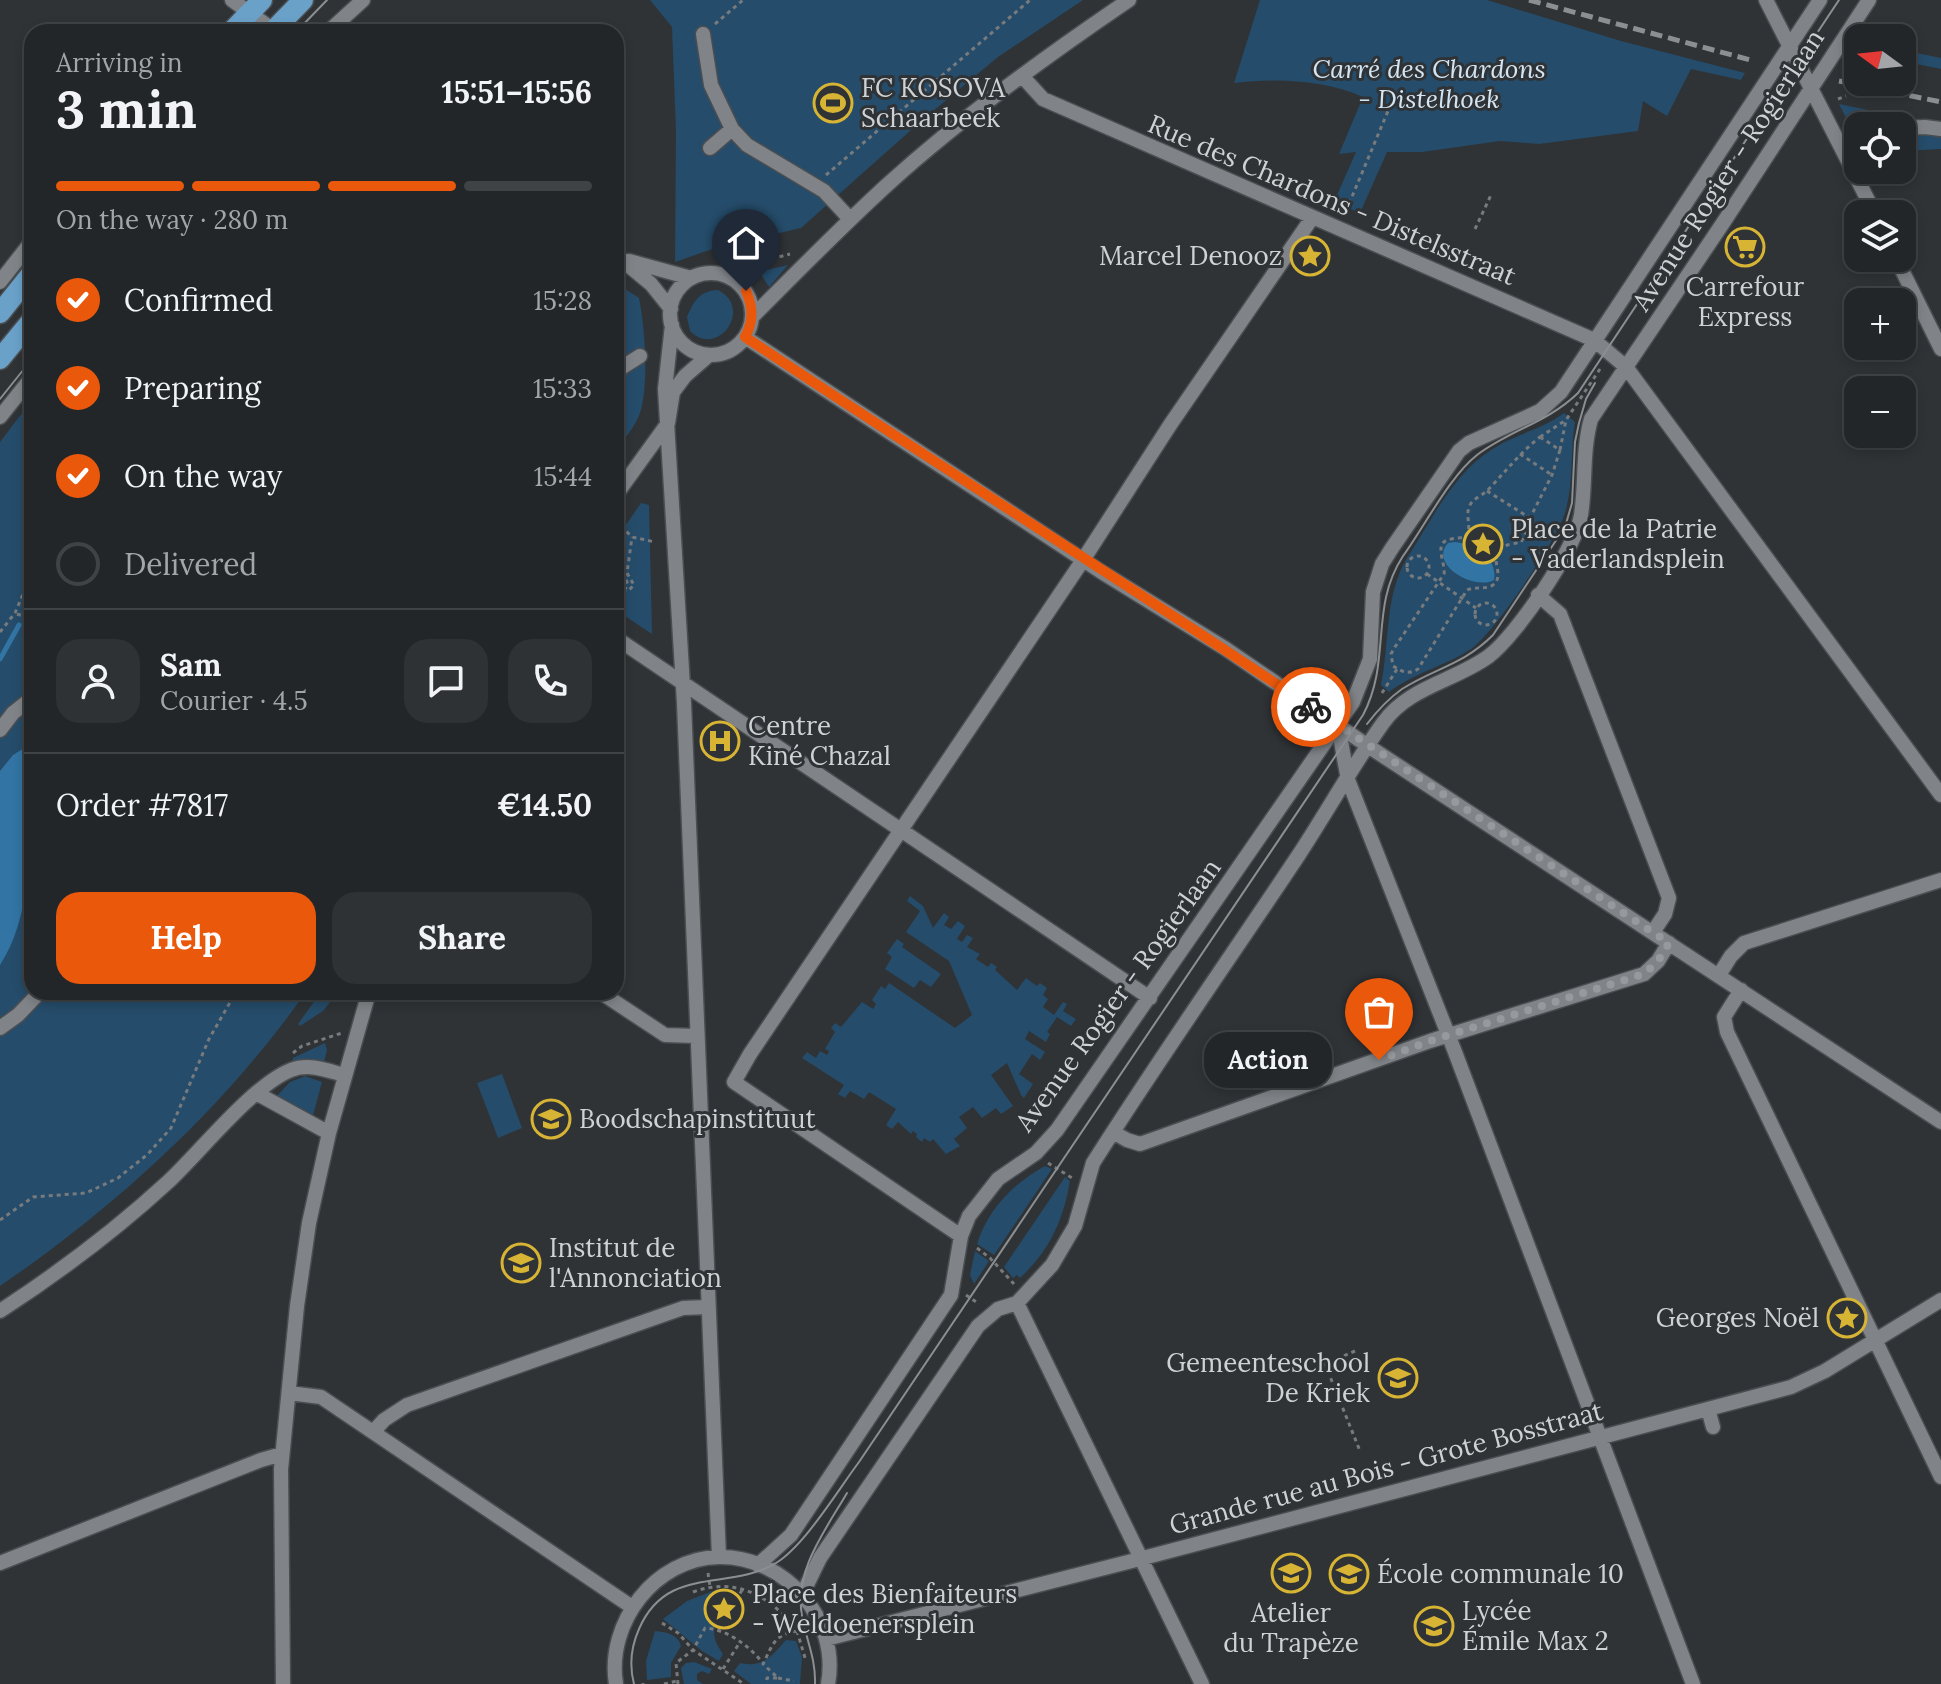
<!DOCTYPE html>
<html lang="en">
<head>
<meta charset="utf-8">
<style>
	body { margin:0; font-family:Lora,serif; background:#2f3234; color:#f1f3f6; height:100vh; display:flex; flex-direction:column; font-size:30px; white-space:nowrap }
	* { box-sizing:border-box; margin:0 }
	p { font-size:26px; color:#a3a5a8 }
	.icon { flex:none; width:44px; height:44px; fill:none; stroke:currentColor; stroke-width:2; stroke-linecap:round; stroke-linejoin:round }
	.map { position:relative; flex:1; overflow:hidden }
	.side { position:absolute; left:24px; top:24px; width:600px; height:976px; display:flex; flex-direction:column; background:#232628; border-radius:24px; box-shadow:0 4px 12px #0003,0 0 0 2px #404345 }
	.side>* { flex:none }
	.needle { width:52px; rotate:285deg }
	.buttons { position:absolute; left:1844px; top:24px; display:grid; gap:16px }
	.buttons a { display:grid; place-items:center; width:72px; height:72px; border-radius:16px; background:#232628; box-shadow:0 4px 12px #0003,0 0 0 2px #404345; font-size:40px }
	.pin { position:absolute; display:grid; place-items:center; width:68px; height:68px; color:#fff; margin:-82px -34px; border-radius:50% 50% 50% 0; rotate:-45deg; box-shadow:0 0 8px #0007 }
	.pin .icon { rotate:45deg }
	.courier { position:absolute; display:grid; place-items:center; width:80px; height:80px; margin:-40px; border:6px solid #ea580c; border-radius:50%; background:#fff; color:#222; box-shadow:0 2px 10px #0007 }
	.bubble { position:absolute; height:56px; border-radius:24px; background:#232628; box-shadow:0 4px 12px #0003,0 0 0 2px #404345; font-size:26px; font-weight:700; line-height:56px; text-align:center }
	.headline em { font-style:normal; font-weight:700 }
	.headline div { display:flex; flex-direction:column-reverse }
	.headline { display:flex; align-items:center; justify-content:space-between; height:136px; padding:0 32px }
	h1 { font-size:52px; font-weight:700; line-height:60px }
	.bar { display:grid; grid-template-columns:repeat(4,1fr); gap:12px 8px; align-content:center; height:96px; padding:0 32px }
	.bar i { height:10px; border-radius:6px; background:#404345 }
	.bar .current { background:#ea580c }
	.bar p { grid-column:span 4 }
	.line { display:flex; align-items:center; gap:20px; padding:0 32px; border-top:2px solid #404345 }
	.line div { flex:1 }
	.round { display:grid; place-items:center; flex:none; width:84px; height:84px; border-radius:24px; background:#2f3234 }
	ol { padding:0 32px; list-style:none }
	li { display:flex; align-items:center; gap:24px; height:88px }
	li p { margin-inline-start:auto }
	li .icon { padding:8px; border-radius:50%; background:#ea580c; color:#fff; stroke-width:4 }
	li:last-child { color:#a3a5a8 }
	li i { width:44px; height:44px; border:4px solid #404345; border-radius:50% }
	.primary-button { display:flex; gap:16px; margin-top:auto; padding:16px 32px }
	.primary-button a { flex:1; height:92px; border-radius:24px; background:#ea580c; color:#fff; font-size:32px; font-weight:700; line-height:92px; text-align:center }
	.primary-button a+a { background:#2f3234; color:#f1f3f6 }
	.map>svg:first-child { display:block }
</style>
</head>
<body>
<div class="map">
<svg width="1941" height="1684" viewBox="0 0 1941 1684">
	<rect width="100%" height="100%" fill="#2f3336"/>
	<!-- green -->
	<path fill="#254c6a" d="M 650,0 L 1083,0 L 998,57 L 920,122 L 801,228 L 718,247 L 675,262 L 676,132 L 672,27 Z
		M 1260,0 L 1487,0 L 1621,41 L 1745,73 L 1741,80 L 1691,69 L 1667,116 L 1643,101 L 1638,131 L 1539,144 L 1500,141 L 1422,152 L 1387,152 L 1360,213 L 1334,202 L 1356,152 L 1339,154 L 1363,97 C 1324,80 1277,78 1234,83 Z
		M 1902,50 L 1941,58 L 1941,69 L 1902,61 Z
		M 1839,104 L 1941,125 C 1912,121 1887,126 1858,126 L 1858,141 Z
		M 1902,134 L 1941,134 L 1941,149 L 1902,151 Z
		M 788,265 L 769,287 L 760,273 L 762,271 Z
		M 616,283 L 639,298 C 645,327 649,385 640,413 C 635,427 625,438 616,450 Z
		M 718,290 C 754,308 718,359 690,331 L 687,317 C 694,301 699,291 718,290 Z
		M 32,400 L 32,992 L 306,992 C 224,1108 117,1206 0,1286 L 0,442 Z
		M 1564,413 L 1575,422 C 1570,452 1574,484 1565,513 C 1557,540 1494,633 1471,649 C 1445,666 1414,673 1389,692 L 1381,685 C 1390,641 1384,597 1407,558 C 1431,521 1453,474 1491,450 C 1514,434 1542,430 1564,413 Z
		M 641,503 L 649,505 L 652,634 L 616,610 L 616,539 Z
		M 910,896 L 923,906 L 933,928 L 944,913 L 949,917 L 944,925 L 951,929 L 958,921 L 965,926 L 957,939 L 962,942 L 967,935 L 973,938 L 967,947 L 980,954 L 976,959 L 988,967 L 991,963 L 997,967 L 995,970 L 1017,990 L 1026,978 L 1037,986 L 1040,983 L 1047,988 L 1043,995 L 1048,999 L 1043,1007 L 1054,1015 L 1063,1002 L 1067,1004 L 1063,1011 L 1076,1019 L 1071,1026 L 1057,1017 L 1047,1032 L 1050,1034 L 1046,1042 L 1029,1031 L 1025,1039 L 1045,1052 L 1040,1060 L 1032,1054 L 1019,1074 L 1033,1084 L 1024,1098 L 1021,1095 L 1007,1063 L 991,1075 L 1013,1106 L 1001,1114 L 996,1108 L 982,1118 L 973,1107 L 959,1117 L 967,1128 L 954,1139 L 960,1146 L 946,1154 L 933,1139 L 930,1142 L 924,1138 L 922,1142 L 916,1137 L 917,1134 L 913,1131 L 911,1134 L 898,1122 L 892,1129 L 886,1125 L 896,1109 L 869,1092 L 864,1099 L 850,1091 L 845,1098 L 838,1094 L 844,1085 L 802,1058 L 807,1052 L 816,1058 L 820,1051 L 827,1055 L 829,1051 L 825,1049 L 835,1032 L 831,1028 L 835,1023 L 841,1027 L 862,1002 L 873,1009 L 876,1004 L 872,1000 L 881,986 L 885,989 L 889,983 L 955,1028 L 972,1015 L 949,961 L 906,932 L 920,911 L 907,901 Z
		M 897,939 L 904,944 L 902,947 L 941,974 L 931,987 L 920,980 L 914,988 L 885,969 L 892,957 L 887,953 Z
		M 321,992 L 338,992 L 323,1011 L 300,1026 L 298,1024 Z
		M 325,1043 L 327,1050 L 324,1062 L 292,1062 L 293,1058 Z
		M 502,1074 L 522,1128 L 498,1138 L 477,1083 Z
		M 305,1076 L 322,1082 L 312,1119 L 275,1098 L 290,1082 Z
		M 1045,1166 L 1052,1169 L 994,1255 L 977,1244 C 988,1209 1014,1183 1045,1166 Z
		M 1065,1177 L 1070,1181 C 1063,1221 1050,1250 1020,1278 L 1017,1275 L 1013,1278 L 1004,1267 Z
		M 975,1251 L 989,1261 L 974,1284 L 970,1275 Z
		M 713,1591 L 720,1592 L 725,1598 C 723,1623 703,1626 723,1654 L 719,1661 L 702,1651 L 663,1619 L 687,1601 Z
		M 655,1631 C 666,1632 678,1634 681,1646 L 671,1663 L 671,1677 L 647,1680 L 646,1661 Z
		M 786,1640 L 796,1641 L 802,1657 L 800,1684 L 751,1684 L 734,1671 L 740,1663 C 763,1668 772,1656 786,1640 Z
		M 694,1662 L 712,1669 L 709,1674 L 702,1671 L 697,1674 L 697,1680 L 703,1684 L 684,1684 L 681,1668 L 686,1663 Z"/>
	<!-- water -->
	<path fill="#3274a4" d="M 1455,542 C 1474,544 1498,557 1494,580 C 1475,591 1428,565 1448,543 Z
		M 32,743 C 32,808 37,910 0,965 L 0,771 L 13,755 Z"/>
	<g fill="none" stroke-linecap="round" stroke-linejoin="round">
		<!-- stream -->
		<path stroke="#3274a4" stroke-width="5" d="M 0,659 L 19,625"/>
		<!-- minor casing -->
		<g stroke="#4b4e51" stroke-width="17">
			<path id="minor" d="M 232,0 L 276,32
				M 1766,0 L 1875,214
				M 328,32 L 363,0
				M 703,34 L 711,85 L 732,129 L 747,145 L 824,191 L 850,219
				M 1022,76 L 1043,99 L 1594,340 L 1626,367 L 1941,795
				M 1902,128 L 1925,127 L 1941,129
				M 710,148 L 732,129
				M 616,255 L 651,284 L 671,309
				M 1896,258 L 1941,349
				M 629,261 L 691,278
				M670 314a41 41 0 1 1 82 0a41 41 0 1 1-82 0Z
				M 0,282 L 32,241
				M 752,317 C 797,272 841,227 887,185 C 962,117 1045,57 1129,0
				M 672,325 L 665,389 L 684,703 L 719,1557
				M 745,337 L 1100,571 L 1226,649 L 1368,746 L 1941,1122
				M 616,377 L 621,368 L 640,356
				M 0,417 L 32,377
				M 616,495 L 668,423 L 673,392 L 685,376 L 709,355
				M 1538,595 L 1560,614 L 1669,898 L 1665,914 L 1653,932
				M 616,638 L 1150,998
				M 1338,725 L 1348,780 L 1455,1052 L 1693,1684
				M 0,730 L 13,713 L 32,698
				M 1719,975 L 1731,956 L 1744,943 L 1941,880
				M 1741,990 L 1724,1017 L 1727,1032 L 1941,1477
				M 600,992 L 665,1035 L 696,1036
				M 0,1028 L 18,1015 L 40,992
				M 256,1093 L 329,1133
				M 1113,1132 L 1127,1140 L 1140,1144 L 1430,1041 L 1644,974 L 1658,961 L 1669,943
				M 961,1236 L 734,1082 L 750,1054 L 1083,560 L 1170,425 L 1312,218
				M 1017,1303 L 1202,1684
				M 0,1311 C 60,1272 117,1229 169,1181 C 201,1151 253,1085 291,1070 C 309,1063 326,1070 344,1075
				M 289,1393 L 321,1397 L 632,1607
				M 1708,1409 L 1713,1427
				M 374,1431 L 384,1420 L 407,1405 L 683,1308 L 708,1307
				M 0,1563 L 261,1460 L 282,1454
				M 758,1565 L 791,1535 L 951,1295 L 961,1236 L 969,1216 L 998,1179 L 1036,1153 L 1057,1130 L 1353,702 L 1370,659 L 1373,592 L 1382,564 L 1392,548 L 1459,451 L 1469,443 L 1540,411 L 1561,392 L 1820,0
				M 802,1595 L 820,1558 L 978,1326 L 998,1309 L 1017,1303 L 1052,1265 L 1075,1226 L 1093,1163 C 1159,1059 1230,958 1298,856 C 1327,812 1353,765 1383,723 C 1408,687 1455,681 1489,656 C 1516,636 1576,548 1581,515 C 1586,483 1582,451 1591,419 L 1723,223 L 1869,0
				M 826,1639 L 1128,1562 L 1791,1387 L 1825,1371 L 1941,1300
				M 283,1684 L 281,1469 L 297,1306 L 309,1223 L 329,1133 L 369,992
				M 616,1684 C 606,1623 655,1558 719,1557 C 785,1556 840,1619 828,1684"/>
		</g>
		<!-- major casing -->
		<g stroke="#4b4e51" stroke-width="23">
			<path id="major" d="M 231,32 L 262,0
				M 272,32 L 303,0
				M 0,313 L 32,273
				M 0,359 L 32,320"/>
		</g>
		<!-- path -->
		<path stroke="#787b7e" stroke-width="3" stroke-dasharray="4 4" stroke-linecap="butt" d="M 715,24 L 743,0
			M 205,32 L 213,23
			M 1838,99 L 1846,96
			M 826,175 L 1030,0
			M 1346,211 L 1388,111
			M 1475,229 L 1491,195
			M 1461,262 L 1463,257
			M 728,276 L 739,267 L 790,254
			M 1540,437 L 1560,450 L 1552,475 L 1530,518 L 1527,531 L 1521,542 C 1515,544 1506,544 1501,548 C 1488,558 1506,575 1493,585 C 1486,590 1476,586 1467,590 L 1418,669 C 1408,675 1403,672 1393,666 L 1391,654 L 1395,647 L 1444,574 C 1446,563 1432,542 1451,539 C 1456,538 1461,538 1465,537 C 1473,526 1465,519 1469,507 C 1472,499 1481,496 1487,491 C 1505,472 1520,453 1540,437 Z
			M 1540,437 L 1566,420
			M 1560,450 L 1566,420 L 1600,369
			M 1520,454 L 1552,475
			M 1487,491 L 1530,518
			M 1529,522 L 1557,538
			M 621,526 L 632,537 L 655,542
			M 1469,533 L 1497,552
			M1407 567a11 11 0 1 1 22 0a11 11 0 1 1-22 0Z
			M 1427,574 L 1476,608
			M 616,581 L 627,573
			M 616,586 L 620,590 L 628,591 L 634,585 L 627,573 L 632,537
			M 624,590 L 628,585 L 626,579 L 620,584 L 624,585
			M1475 614a11 11 0 1 1 22 0a11 11 0 1 1-22 0Z
			M 17,614 L 32,619
			M 0,632 L 15,613 L 32,573
			M 1382,693 L 1397,669
			M 293,1053 L 302,1046 L 342,1033
			M 1048,1163 L 1072,1178
			M 0,1220 L 33,1197 L 86,1193 L 118,1178 L 148,1154 L 171,1128 L 209,1039 L 236,992
			M 977,1248 L 990,1258 L 1014,1284
			M 966,1295 L 979,1304
			M 1355,1351 L 1325,1364 L 1360,1451
			M 708,1573 L 710,1587
			M 693,1592 C 736,1576 772,1597 797,1631 C 774,1635 773,1644 763,1664 L 778,1678 L 767,1678 L 766,1684
			M 662,1623 L 678,1633 L 693,1650 L 744,1684
			M 720,1628 L 742,1590
			M 797,1631 L 806,1661
			M 723,1669 L 740,1642
			M 778,1678 L 794,1681
			M 643,1683 L 643,1684
			M 664,1684 L 677,1681
			M 678,1684 L 676,1663 L 693,1650 L 705,1628 C 728,1630 748,1645 762,1662"/>
		<!-- minor -->
		<use href="#minor" stroke="#808488" stroke-width="14"/>
		<!-- major -->
		<use href="#major" stroke="#6aa1c9" stroke-width="20"/>
		<!-- tram -->
		<path stroke="#8c8f92" stroke-width="2" d="M 296,32 L 327,0
			M 0,399 L 32,359
			M 1367,724 C 1377,711 1388,699 1402,689 C 1435,668 1463,665 1493,635 L 1565,527 L 1572,503 L 1575,442 L 1579,423 L 1586,399 L 1595,383
			M 634,1684 C 629,1665 631,1647 639,1629 C 667,1564 728,1592 776,1563 C 805,1545 838,1490 859,1462 L 1363,715 C 1392,660 1369,608 1403,556 C 1424,527 1450,476 1477,455 C 1510,430 1547,423 1578,393 L 1839,0
			M 815,1684 C 816,1659 806,1639 802,1616 C 794,1570 825,1531 847,1493"/>
		<!-- rail -->
		<path stroke="#8c8f92" stroke-width="5" stroke-dasharray="12 6" stroke-linecap="butt" d="M 1529,0 L 1754,61
			M 1839,81 L 1941,102"/>
	</g>
	<g fill="none" stroke-linecap="round" stroke-linejoin="round">
		<!-- done -->
		<path stroke="#979a9d" stroke-width="8" stroke-dasharray="0 14.4" d="M 1311,707 L 1669,943 L 1658,961 L 1644,974 L 1430,1041 L 1379,1060"/>
		<!-- route -->
		<path stroke="#ea580c" stroke-width="10" d="M 746,291 C 753,307 754,321 745,337 C 933,462 1124,582 1311,707"/>
	</g>
	<!-- icons -->
	<defs>
		<g id="stadium-ring" transform="scale(2)"><circle r="9.5" fill="#2f3336" stroke="#d7b434" stroke-width="1.5"/><path d="M0-5a6.5 5 0 1 0 0 10a6.5 5 0 1 0 0-10ZM-3.5-1.8h7v3.6h-7Z" fill="#d7b434"/></g>
		<g id="supermarket-ring" transform="scale(2)"><circle r="9.5" fill="#2f3336" stroke="#d7b434" stroke-width="1.5"/><path d="M-6-5.5h2.5l.6 2H6L4.5 2H-2.5L-4.4-4H-6ZM-1.5 3.2a1.3 1.3 0 1 0 .1 0ZM3 3.2a1.3 1.3 0 1 0 .1 0Z" fill="#d7b434"/></g>
		<g id="sight-ring" transform="scale(2)"><circle r="9.5" fill="#2f3336" stroke="#d7b434" stroke-width="1.5"/><path d="M0-6L1.8-2.2L6-1.7L2.9 1.2L3.7 5.4L0 3.3L-3.7 5.4L-2.9 1.2L-6-1.7L-1.8-2.2Z" fill="#d7b434"/></g>
		<g id="hospital-ring" transform="scale(2)"><circle r="9.5" fill="#2f3336" stroke="#d7b434" stroke-width="1.5"/><path d="M-5-5h3v3.5h4V-5h3V5h-3V1.5h-4V5h-3Z" fill="#d7b434"/></g>
		<g id="school-ring" transform="scale(2)"><circle r="9.5" fill="#2f3336" stroke="#d7b434" stroke-width="1.5"/><path d="M0-5L7-2L0 1L-7-2ZM-4 1L0 2.5L4 1V4Q0 6-4 4Z" fill="#d7b434"/></g>
	</defs>
	<g fill-rule="evenodd">
		<use href="#stadium-ring" x="833" y="103"/>
		<use href="#supermarket-ring" x="1745" y="247"/>
		<use href="#sight-ring" x="1310" y="256"/>
		<use href="#sight-ring" x="1483" y="544"/>
		<use href="#hospital-ring" x="720" y="741"/>
		<use href="#school-ring" x="551" y="1119"/>
		<use href="#school-ring" x="521" y="1263"/>
		<use href="#sight-ring" x="1847" y="1318"/>
		<use href="#school-ring" x="1398" y="1378"/>
		<use href="#school-ring" x="1291" y="1573"/>
		<use href="#school-ring" x="1349" y="1574"/>
		<use href="#sight-ring" x="724" y="1609"/>
		<use href="#school-ring" x="1434" y="1626"/>
	</g>
	<g text-anchor="middle" stroke-width="6" stroke-linejoin="round" paint-order="stroke">
		<!-- park labels -->
		<g font-size="26" font-style="italic" fill="#d3e4f2" stroke="#2f3336">
			<text x="1429" y="78">Carré des Chardons<tspan x="1429" dy="30">- Distelhoek</tspan></text>
		</g>
		<!-- poi labels -->
		<g font-size="26" fill="#cfd2d4" stroke="#2f3336" text-anchor="start">
			<text x="861" y="97">FC KOSOVA<tspan x="861" dy="30">Schaarbeek</tspan></text>
			<text x="1282" y="265" text-anchor="end">Marcel Denooz</text>
			<text x="1745" y="296" text-anchor="middle">Carrefour<tspan x="1745" dy="30">Express</tspan></text>
			<text x="1511" y="538">Place de la Patrie<tspan x="1511" dy="30">- Vaderlandsplein</tspan></text>
			<text x="748" y="735">Centre<tspan x="748" dy="30">Kiné Chazal</tspan></text>
			<text x="579" y="1128">Boodschapinstituut</text>
			<text x="549" y="1257">Institut de<tspan x="549" dy="30">l'Annonciation</tspan></text>
			<text x="1819" y="1327" text-anchor="end">Georges Noël</text>
			<text x="1370" y="1372" text-anchor="end">Gemeenteschool<tspan x="1370" dy="30">De Kriek</tspan></text>
			<text x="1377" y="1583">École communale 10</text>
			<text x="752" y="1603">Place des Bienfaiteurs<tspan x="752" dy="30">- Weldoenersplein</tspan></text>
			<text x="1462" y="1620">Lycée<tspan x="1462" dy="30">Émile Max 2</tspan></text>
			<text x="1291" y="1622" text-anchor="middle">Atelier<tspan x="1291" dy="30">du Trapèze</tspan></text>
		</g>
		<!-- street labels -->
		<g font-size="26" fill="#cfd2d4" stroke="#2f3336">
			<text transform="translate(1728 170) rotate(-57)" y="9">Avenue Rogier - Rogierlaan</text>
			<text transform="translate(1332 200) rotate(23)" y="9">Rue des Chardons - Distelsstraat</text>
			<text transform="translate(1118 995) rotate(-54)" y="9">Avenue Rogier - Rogierlaan</text>
			<text transform="translate(1386 1468) rotate(-15)" y="9">Grande rue au Bois - Grote Bosstraat</text>
		</g>
	</g>
</svg>
<div class="buttons">
<a><svg class="needle" viewBox="-14 -14 28 28"><path d="M0-13l5 13h-10z" fill="#e53935"/><path d="M0 13l5-13h-10z" fill="#a3a5a8"/></svg></a>
<a><svg class="icon" aria-label="locate" viewBox="0 0 24 24"><circle cx="12" cy="12" r="6"/><path d="M12 2v4M12 18v4M2 12h4M18 12h4"/></svg></a>
<a><svg class="icon" aria-label="layers" viewBox="0 0 24 24"><path d="M12 4l9 5-9 5-9-5zM3 14l9 5 9-5"/></svg></a>
<a>+</a>
<a>−</a>
</div>
<div class="pin" style="left:1379px;top:1060px;background:#ea580c"><svg class="icon" aria-label="bag" viewBox="0 0 24 24"><path d="M5 8h14l-1 12H6zM9 8a3 3 0 0 1 6 0"/></svg></div>
<div class="pin" style="left:746px;top:291px;background:#1f2937"><svg class="icon" aria-label="home" viewBox="0 0 24 24"><path d="M3 11l9-7 9 7M6 9v11h12V9"/></svg></div>
<div class="courier" style="left:1311px;top:707px"><svg class="icon" aria-label="bike" viewBox="0 0 24 24"><circle cx="6" cy="16" r="4"/><circle cx="18" cy="16" r="4"/><path d="M6 16l4-8h5l3 8M10 8l3 8H6M13 5h3"/></svg></div>
<div class="bubble" style="left:1204px;top:1032px;width:128px">Action</div>
<section class="side">
<div class="headline"><div><h1>3 min</h1><p>Arriving in</p></div><em>15:51–15:56</em></div>
<div class="bar"><i class="current"></i><i class="current"></i><i class="current"></i><i></i><p>On the way · 280 m</p></div>
<ol>
<li><svg class="icon" aria-label="check" viewBox="0 0 24 24"><path d="M5 12l5 5 9-10"/></svg>Confirmed<p>15:28</p></li>
<li><svg class="icon" aria-label="check" viewBox="0 0 24 24"><path d="M5 12l5 5 9-10"/></svg>Preparing<p>15:33</p></li>
<li><svg class="icon" aria-label="check" viewBox="0 0 24 24"><path d="M5 12l5 5 9-10"/></svg>On the way<p>15:44</p></li>
<li><i></i>Delivered</li>
</ol>
<div class="line" style="height:144px"><a class="round"><svg class="icon" aria-label="person" viewBox="0 0 24 24"><circle cx="12" cy="8" r="4"/><path d="M4 21q1-7 8-7t8 7"/></svg></a><div><b>Sam</b><p>Courier · 4.5</p></div><a class="round"><svg class="icon" aria-label="chat" viewBox="0 0 24 24"><path d="M4 5h16v11H9l-5 4z"/></svg></a><a class="round"><svg class="icon" aria-label="phone" viewBox="0 0 24 24"><path d="M5 4h4l2 5-3 2q2 4 5 5l2-3 5 2v4C11 20 4 13 5 4z"/></svg></a></div>
<div class="line" style="height:104px"><div>Order #7817</div><b>€14.50</b></div>
<div class="primary-button"><a>Help</a><a>Share</a></div>
</section>
</div>
</body>
</html>
